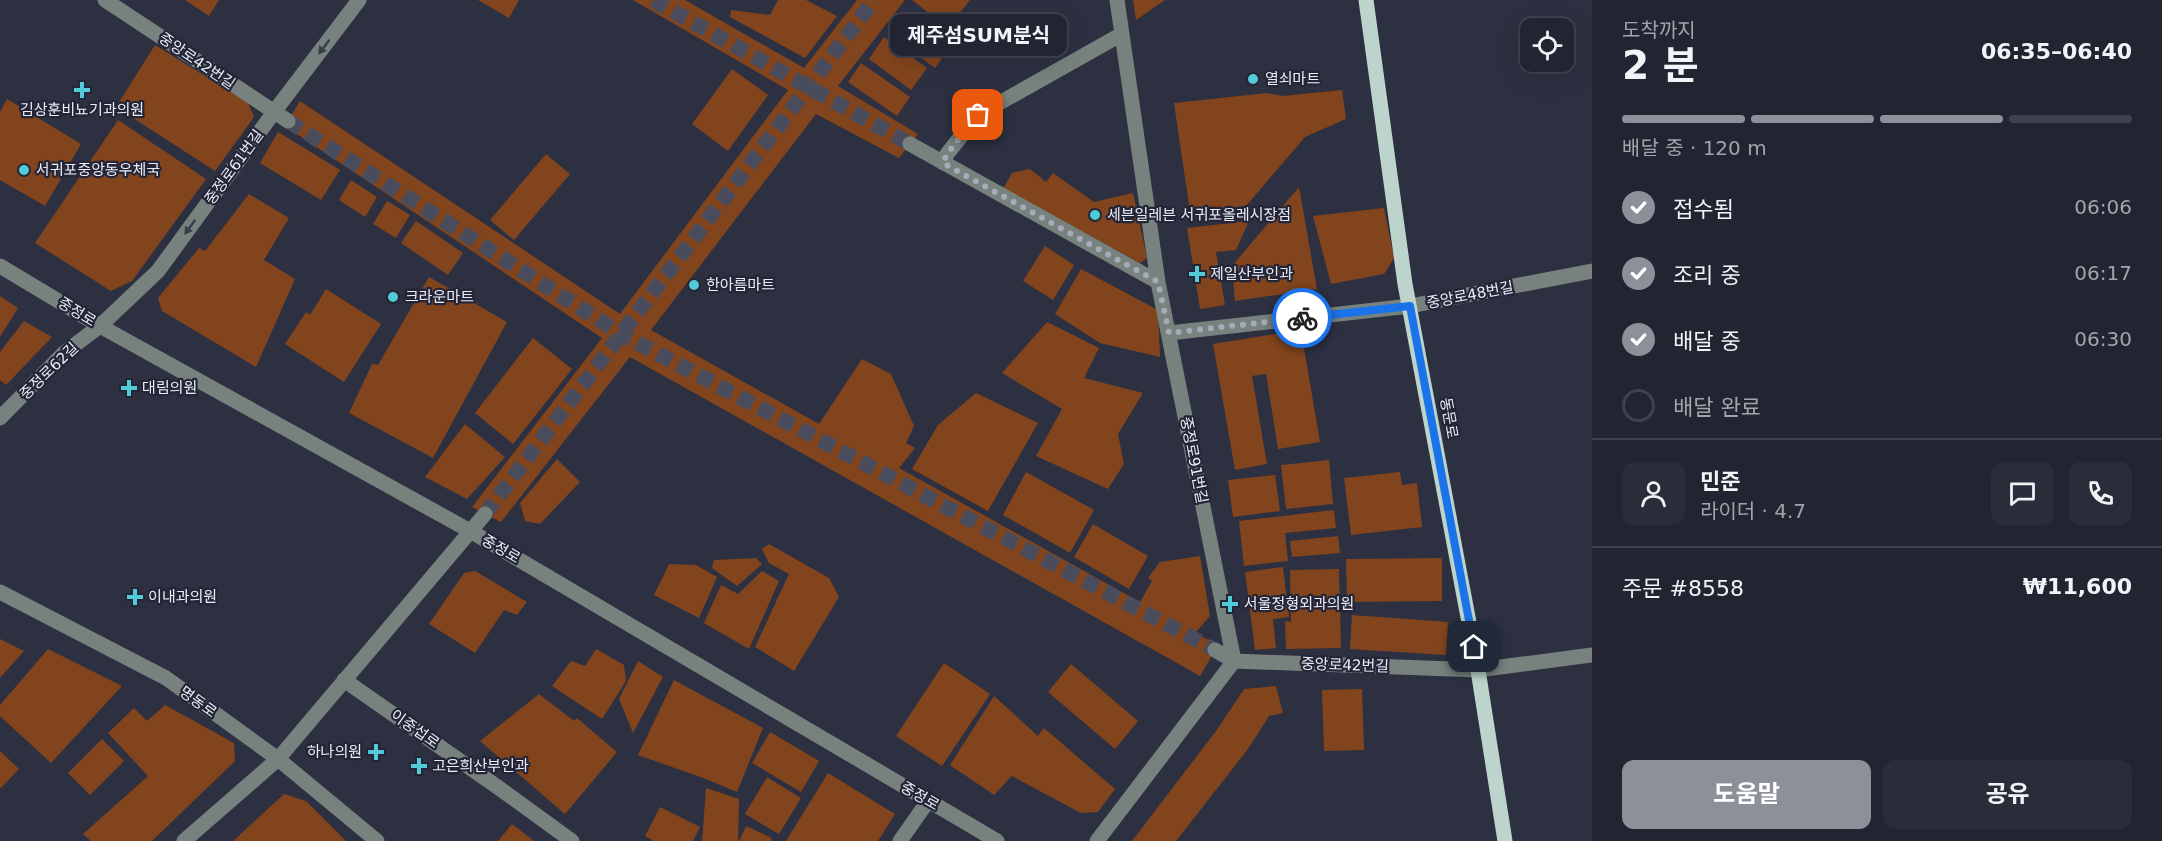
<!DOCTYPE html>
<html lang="ko">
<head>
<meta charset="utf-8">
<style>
	body { margin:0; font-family:"DejaVu Sans","Noto Sans KR",sans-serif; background:#2a2c39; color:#f1f3f6; height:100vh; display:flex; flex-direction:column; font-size:22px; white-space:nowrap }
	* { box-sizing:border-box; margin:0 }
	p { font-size:20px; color:#a2a4ab }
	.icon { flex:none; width:33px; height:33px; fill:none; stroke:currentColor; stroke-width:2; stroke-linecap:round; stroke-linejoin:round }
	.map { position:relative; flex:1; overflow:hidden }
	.drawer { display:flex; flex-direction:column; background:#222431; width:570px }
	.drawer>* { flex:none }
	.buttons { position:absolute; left:1520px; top:18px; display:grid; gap:12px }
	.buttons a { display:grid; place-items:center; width:54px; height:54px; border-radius:12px; background:#222431; box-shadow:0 6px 24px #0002,0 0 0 2px #3f414d; font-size:30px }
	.pin { position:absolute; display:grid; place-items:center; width:51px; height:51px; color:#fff; margin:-26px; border-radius:12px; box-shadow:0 3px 9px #0006 }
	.courier { position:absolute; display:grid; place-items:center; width:60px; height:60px; margin:-30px; border:4px solid #1a73e8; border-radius:50%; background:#fff; color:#222; box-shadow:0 2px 8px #0007 }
	.bubble { position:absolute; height:42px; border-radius:12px; background:#222431; box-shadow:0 6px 24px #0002,0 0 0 2px #3f414d; font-size:20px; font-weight:700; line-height:42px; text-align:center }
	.headline em { font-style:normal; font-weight:700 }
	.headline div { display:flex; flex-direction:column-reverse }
	.headline { display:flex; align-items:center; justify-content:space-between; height:102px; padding:0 30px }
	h1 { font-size:39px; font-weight:700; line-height:45px }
	.bar { display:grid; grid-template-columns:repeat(4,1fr); gap:9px 6px; align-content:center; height:72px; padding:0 30px }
	.bar i { height:8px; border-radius:4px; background:#3f414d }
	.bar .active { background:#8c9099 }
	.bar p { grid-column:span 4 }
	.line { display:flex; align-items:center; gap:15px; padding:0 30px; border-top:2px solid #3f414d }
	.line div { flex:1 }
	.round { display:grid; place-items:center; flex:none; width:63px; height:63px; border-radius:12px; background:#2a2c39 }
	ol { padding:0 30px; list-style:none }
	li { display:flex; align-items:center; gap:18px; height:66px }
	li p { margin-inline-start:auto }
	li .icon { padding:6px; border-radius:50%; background:#8c9099; color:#fff; stroke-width:4 }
	li:last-child { color:#a2a4ab }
	li i { width:33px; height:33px; border:3px solid #3f414d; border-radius:50% }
	.button { display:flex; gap:12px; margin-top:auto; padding:12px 30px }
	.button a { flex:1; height:69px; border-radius:12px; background:#8c9099; color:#fff; font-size:24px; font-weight:700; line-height:69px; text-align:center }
	.button a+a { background:#2a2c39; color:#f1f3f6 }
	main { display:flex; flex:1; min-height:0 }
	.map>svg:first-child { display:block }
</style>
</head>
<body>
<main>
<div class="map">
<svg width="1592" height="841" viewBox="0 0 1592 841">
	<rect width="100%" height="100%" fill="#2d3041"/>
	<!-- building -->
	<path fill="#82441d" d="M 185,0 L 219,0 L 209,16 Z
		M 478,0 L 519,0 L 509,18 Z
		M 633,0 L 685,0 L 804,68 L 857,0 L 905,0 L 838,86 L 918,134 L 899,158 L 816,114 L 651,330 L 819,424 L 862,359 L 891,374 L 914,426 L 906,443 L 915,448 L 899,468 L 1140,602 L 1152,581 L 1148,578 L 1160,562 L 1200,556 L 1210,616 L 1195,633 L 1218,645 L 1200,676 L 630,357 L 501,522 L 472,507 L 602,338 L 285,126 L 300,101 L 620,314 L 788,90 Z
		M 778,0 L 806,0 L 837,16 L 805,58 L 730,17 L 731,10 L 770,15 Z
		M 912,0 L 970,0 L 948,28 Z
		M 1133,0 L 1165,0 L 1136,20 Z
		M 905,13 L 951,45 L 935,68 L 889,35 Z
		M 884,37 L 927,68 L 911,90 L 869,59 Z
		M 155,45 L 248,103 L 254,117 L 215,171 L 116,107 Z
		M 861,63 L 910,97 L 897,116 L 848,82 Z
		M 732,69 L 768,95 L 728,151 L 692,124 Z
		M 1342,90 L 1346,119 L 1305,137 L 1246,206 L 1190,212 L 1174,103 L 1267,93 L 1282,96 Z
		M 7,99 L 81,144 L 45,206 L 0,180 L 0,112 Z
		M 118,120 L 206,179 L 132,281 L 111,291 L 35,243 Z
		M 278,132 L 340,170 L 321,200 L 260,163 Z
		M 546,154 L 570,174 L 514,240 L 490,220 Z
		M 1030,169 L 1046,182 L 1053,173 L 1094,202 L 1133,193 L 1147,258 L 1140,263 L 1003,189 L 1012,173 Z
		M 351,180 L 377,197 L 365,217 L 339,200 Z
		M 1299,187 L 1317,289 L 1235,301 L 1232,266 Z
		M 249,194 L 289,218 L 264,260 L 295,279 L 256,367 L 162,311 L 158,298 L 199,248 L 205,251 Z
		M 387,201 L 410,215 L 396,238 L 373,224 Z
		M 1384,208 L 1394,258 L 1384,274 L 1331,284 L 1313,216 Z
		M 416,221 L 463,253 L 448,275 L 401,243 Z
		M 1249,221 L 1236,250 L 1216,252 L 1225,305 L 1200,309 L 1187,228 Z
		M 1045,246 L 1074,265 L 1053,300 L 1023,281 Z
		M 1081,269 L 1158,310 L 1160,357 L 1100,343 L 1055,314 Z
		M 429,277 L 507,322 L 433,458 L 349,413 L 372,364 L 378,365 Z
		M 326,289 L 381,324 L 344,382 L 285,344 L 306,312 L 310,315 Z
		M 0,296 L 18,308 L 0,337 Z
		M 24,321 L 52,337 L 6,385 L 0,380 L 0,352 Z
		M 1047,322 L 1099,348 L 1084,378 L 1143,393 L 1118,434 L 1124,464 L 1108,489 L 1036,456 L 1062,409 L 1002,373 Z
		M 1301,330 L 1320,442 L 1278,449 L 1266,374 L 1252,376 L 1267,464 L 1235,470 L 1213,344 Z
		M 533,338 L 572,369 L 513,444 L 475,413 Z
		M 976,393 L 1038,423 L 988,511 L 912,469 L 938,425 Z
		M 465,424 L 505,457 L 467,499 L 425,477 Z
		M 557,459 L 580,482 L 540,524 L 525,521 L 520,503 Z
		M 1329,460 L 1333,504 L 1286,509 L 1281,465 Z
		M 1026,472 L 1094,510 L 1070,553 L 1003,515 Z
		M 1400,472 L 1402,485 L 1417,483 L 1422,527 L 1351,535 L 1344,478 Z
		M 1275,475 L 1280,511 L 1233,517 L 1228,480 Z
		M 1334,510 L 1336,528 L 1285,533 L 1288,561 L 1244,566 L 1239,521 Z
		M 1093,524 L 1148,556 L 1129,589 L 1074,557 Z
		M 1338,536 L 1340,553 L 1292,557 L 1290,541 Z
		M 769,544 L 829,578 L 839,597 L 794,671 L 755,647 L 789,574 L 769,563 L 762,549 Z
		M 756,558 L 762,564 L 737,586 L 712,568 L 714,560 Z
		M 1442,558 L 1442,601 L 1347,602 L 1346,559 Z
		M 669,564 L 696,565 L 717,577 L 699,618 L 654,595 Z
		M 1283,567 L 1289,617 L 1273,619 L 1276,648 L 1255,650 L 1245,572 Z
		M 1339,569 L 1341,648 L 1286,649 L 1285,621 L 1291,622 L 1290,570 Z
		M 475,571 L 527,602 L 517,615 L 504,610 L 475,653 L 429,624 L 464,573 Z
		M 762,571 L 779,581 L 749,649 L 704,623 L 721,585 L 738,594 Z
		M 1352,615 L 1448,622 L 1446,655 L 1350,649 Z
		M 0,639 L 24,651 L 0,678 Z
		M 48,649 L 122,686 L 51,763 L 0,716 L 0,705 Z
		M 596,649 L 624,665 L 626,681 L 602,719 L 552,686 L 571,661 L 585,666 Z
		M 638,661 L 663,677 L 633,733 L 619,699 Z
		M 944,663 L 990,694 L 942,766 L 896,736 Z
		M 1071,664 L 1138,721 L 1115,749 L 1048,692 Z
		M 674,680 L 763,728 L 737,792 L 706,779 L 638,755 Z
		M 1276,686 L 1283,713 L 1269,716 L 1248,749 L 1176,841 L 1132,841 L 1216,731 L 1244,689 Z
		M 1362,689 L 1364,750 L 1324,751 L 1322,690 Z
		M 539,694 L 574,721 L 577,718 L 617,752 L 565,814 L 480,741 Z
		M 994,696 L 1038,736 L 1044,728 L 1115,789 L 1098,812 L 1081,813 L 1012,776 L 994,795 L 950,765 Z
		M 165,705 L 234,743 L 235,761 L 152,841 L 91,841 L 83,834 L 148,776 L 108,733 L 134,708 L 147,721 Z
		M 770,732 L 819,761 L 801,792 L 752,763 Z
		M 102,739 L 124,761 L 90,795 L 68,773 Z
		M 0,751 L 19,769 L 1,788 L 0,787 Z
		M 828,773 L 895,814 L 878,841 L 786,841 Z
		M 767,777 L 801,798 L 779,834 L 745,814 Z
		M 706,788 L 739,799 L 738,841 L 702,841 Z
		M 284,794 L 306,801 L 346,841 L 233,841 Z
		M 660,807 L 700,827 L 693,841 L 654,841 L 645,836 Z
		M 512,824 L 534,841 L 498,841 Z
		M 746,826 L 772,838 L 771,841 L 739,841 Z"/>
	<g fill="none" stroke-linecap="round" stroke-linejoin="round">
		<!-- minor-tunnel -->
		<path stroke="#494c5c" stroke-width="15" stroke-dasharray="15 8" stroke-linecap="butt" d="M 653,0 L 910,144
			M 288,121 L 621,334 L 1215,650
			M 485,514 L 874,0"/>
		<!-- minor -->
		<path stroke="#77827e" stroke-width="15" d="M 105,0 L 288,121
			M 910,144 L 1158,282
			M 943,163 L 947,154 L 978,115 L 1122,34
			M 0,266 L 100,326 L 472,532 L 997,841
			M 1169,333 L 1410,306 L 1592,271
			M 0,418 L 64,353 L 100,326 L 158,271 L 274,112 L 359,0
			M 0,592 L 166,678 L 278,759 L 377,841
			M 1215,650 L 1234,661 L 1478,670 L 1592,655
			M 344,680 L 499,788 L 572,841
			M 184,841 L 278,759 L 485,514
			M 900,841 L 928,801
			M 1097,841 L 1234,661 L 1158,282 L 1117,0"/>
		<!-- major -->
		<path stroke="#bcd4cb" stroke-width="15" d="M 1366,0 L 1405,284 L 1478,670 L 1505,841"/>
	</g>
	<!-- one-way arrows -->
	<defs><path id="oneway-solid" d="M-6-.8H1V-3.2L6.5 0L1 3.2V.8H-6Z" transform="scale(1.5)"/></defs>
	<g fill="#393d49">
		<use href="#oneway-solid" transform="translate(324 47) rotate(127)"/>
		<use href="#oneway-solid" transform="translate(190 227) rotate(126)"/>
	</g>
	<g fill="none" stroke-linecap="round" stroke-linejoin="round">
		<!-- done -->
		<path stroke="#a8aab7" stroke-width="6" stroke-dasharray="0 10.8" d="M 978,115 L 947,154 L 943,163 L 1158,282 L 1169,333 L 1302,318"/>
		<!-- route -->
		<path stroke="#1a73e8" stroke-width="8" d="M 1302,318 L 1410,306 L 1474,647"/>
	</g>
	<!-- markers -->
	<g fill="#52cbd8" stroke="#242637" stroke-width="2">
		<circle cx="1253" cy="79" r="6"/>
		<path d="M79 81h6v6h6v6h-6v6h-6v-6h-6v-6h6z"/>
		<circle cx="24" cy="170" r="6"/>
		<circle cx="1095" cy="215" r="6"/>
		<path d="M1194 265h6v6h6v6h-6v6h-6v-6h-6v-6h6z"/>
		<circle cx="694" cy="285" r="6"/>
		<circle cx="393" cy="297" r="6"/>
		<path d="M126 379h6v6h6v6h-6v6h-6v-6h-6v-6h6z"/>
		<path d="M132 588h6v6h6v6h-6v6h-6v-6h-6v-6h6z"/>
		<path d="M1227 595h6v6h6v6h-6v6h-6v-6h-6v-6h6z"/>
		<path d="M373 743h6v6h6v6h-6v6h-6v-6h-6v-6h6z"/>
		<path d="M416 757h6v6h6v6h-6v6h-6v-6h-6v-6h6z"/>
	</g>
	<g text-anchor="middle" stroke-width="4.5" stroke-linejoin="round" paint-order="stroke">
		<!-- street labels -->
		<g font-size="15" fill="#eaecf7" stroke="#242637">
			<text transform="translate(197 61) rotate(34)" y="5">중앙로42번길</text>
			<text transform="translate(234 167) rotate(-54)" y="5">중정로61번길</text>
			<text transform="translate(1470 295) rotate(-11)" y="5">중앙로48번길</text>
			<text transform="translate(77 312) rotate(31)" y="5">중정로</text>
			<text transform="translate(49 371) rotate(-44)" y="5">중정로62길</text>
			<text transform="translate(1449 418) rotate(80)" y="5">동문로</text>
			<text transform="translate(1194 460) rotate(79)" y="5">중정로91번길</text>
			<text transform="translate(501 549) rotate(30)" y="5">중정로</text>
			<text transform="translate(1345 665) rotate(2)" y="5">중앙로42번길</text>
			<text transform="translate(198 702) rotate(36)" y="5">명동로</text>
			<text transform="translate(415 729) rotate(35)" y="5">이중섭로</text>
			<text transform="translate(920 796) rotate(30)" y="5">중정로</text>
		</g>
		<!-- poi labels -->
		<g font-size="15" fill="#eaecf7" stroke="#242637" text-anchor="start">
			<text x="1265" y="84">열쇠마트</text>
			<text x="82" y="115" text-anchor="middle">김상훈비뇨기과의원</text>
			<text x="36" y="175">서귀포중앙동우체국</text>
			<text x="1107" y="220">세븐일레븐 서귀포올레시장점</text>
			<text x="1210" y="279">제일산부인과</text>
			<text x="706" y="290">한아름마트</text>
			<text x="405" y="302">크라운마트</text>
			<text x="142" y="393">대림의원</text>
			<text x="148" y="602">이내과의원</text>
			<text x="1244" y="609">서울정형외과의원</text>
			<text x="362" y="757" text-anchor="end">하나의원</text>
			<text x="432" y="771">고은희산부인과</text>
		</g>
	</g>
</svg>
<div class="buttons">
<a><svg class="icon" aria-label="locate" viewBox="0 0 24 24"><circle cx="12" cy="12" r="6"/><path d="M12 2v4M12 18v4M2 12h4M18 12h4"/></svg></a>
</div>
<div class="pin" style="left:978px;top:115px;background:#ea580c"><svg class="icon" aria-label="bag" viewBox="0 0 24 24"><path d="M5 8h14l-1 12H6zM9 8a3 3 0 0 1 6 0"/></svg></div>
<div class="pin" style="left:1474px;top:647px;background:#1f2937"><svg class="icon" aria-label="home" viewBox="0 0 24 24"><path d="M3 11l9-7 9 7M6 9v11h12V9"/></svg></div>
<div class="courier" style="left:1302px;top:318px"><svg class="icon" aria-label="bike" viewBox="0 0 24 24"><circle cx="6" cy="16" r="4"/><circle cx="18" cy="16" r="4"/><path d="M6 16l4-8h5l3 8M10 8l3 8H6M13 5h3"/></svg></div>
<div class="bubble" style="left:890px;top:14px;width:177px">제주섬SUM분식</div>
</div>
<section class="drawer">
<div class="headline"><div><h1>2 분</h1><p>도착까지</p></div><em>06:35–06:40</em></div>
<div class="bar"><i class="active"></i><i class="active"></i><i class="active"></i><i></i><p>배달 중 · 120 m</p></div>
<ol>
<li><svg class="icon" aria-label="check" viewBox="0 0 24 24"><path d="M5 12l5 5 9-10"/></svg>접수됨<p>06:06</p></li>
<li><svg class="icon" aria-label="check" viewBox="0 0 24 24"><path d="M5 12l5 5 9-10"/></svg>조리 중<p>06:17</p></li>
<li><svg class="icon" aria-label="check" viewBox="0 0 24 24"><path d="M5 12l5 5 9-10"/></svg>배달 중<p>06:30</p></li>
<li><i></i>배달 완료</li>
</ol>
<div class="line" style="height:108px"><a class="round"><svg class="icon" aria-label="person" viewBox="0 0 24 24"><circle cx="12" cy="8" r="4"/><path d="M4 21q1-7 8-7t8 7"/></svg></a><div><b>민준</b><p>라이더 · 4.7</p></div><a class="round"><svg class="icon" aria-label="chat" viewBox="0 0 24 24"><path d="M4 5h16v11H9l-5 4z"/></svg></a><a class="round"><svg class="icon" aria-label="phone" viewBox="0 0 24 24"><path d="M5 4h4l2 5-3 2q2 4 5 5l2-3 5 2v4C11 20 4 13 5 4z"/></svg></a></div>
<div class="line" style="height:78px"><div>주문 #8558</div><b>₩11,600</b></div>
<div class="button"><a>도움말</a><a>공유</a></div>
</section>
</main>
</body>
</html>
